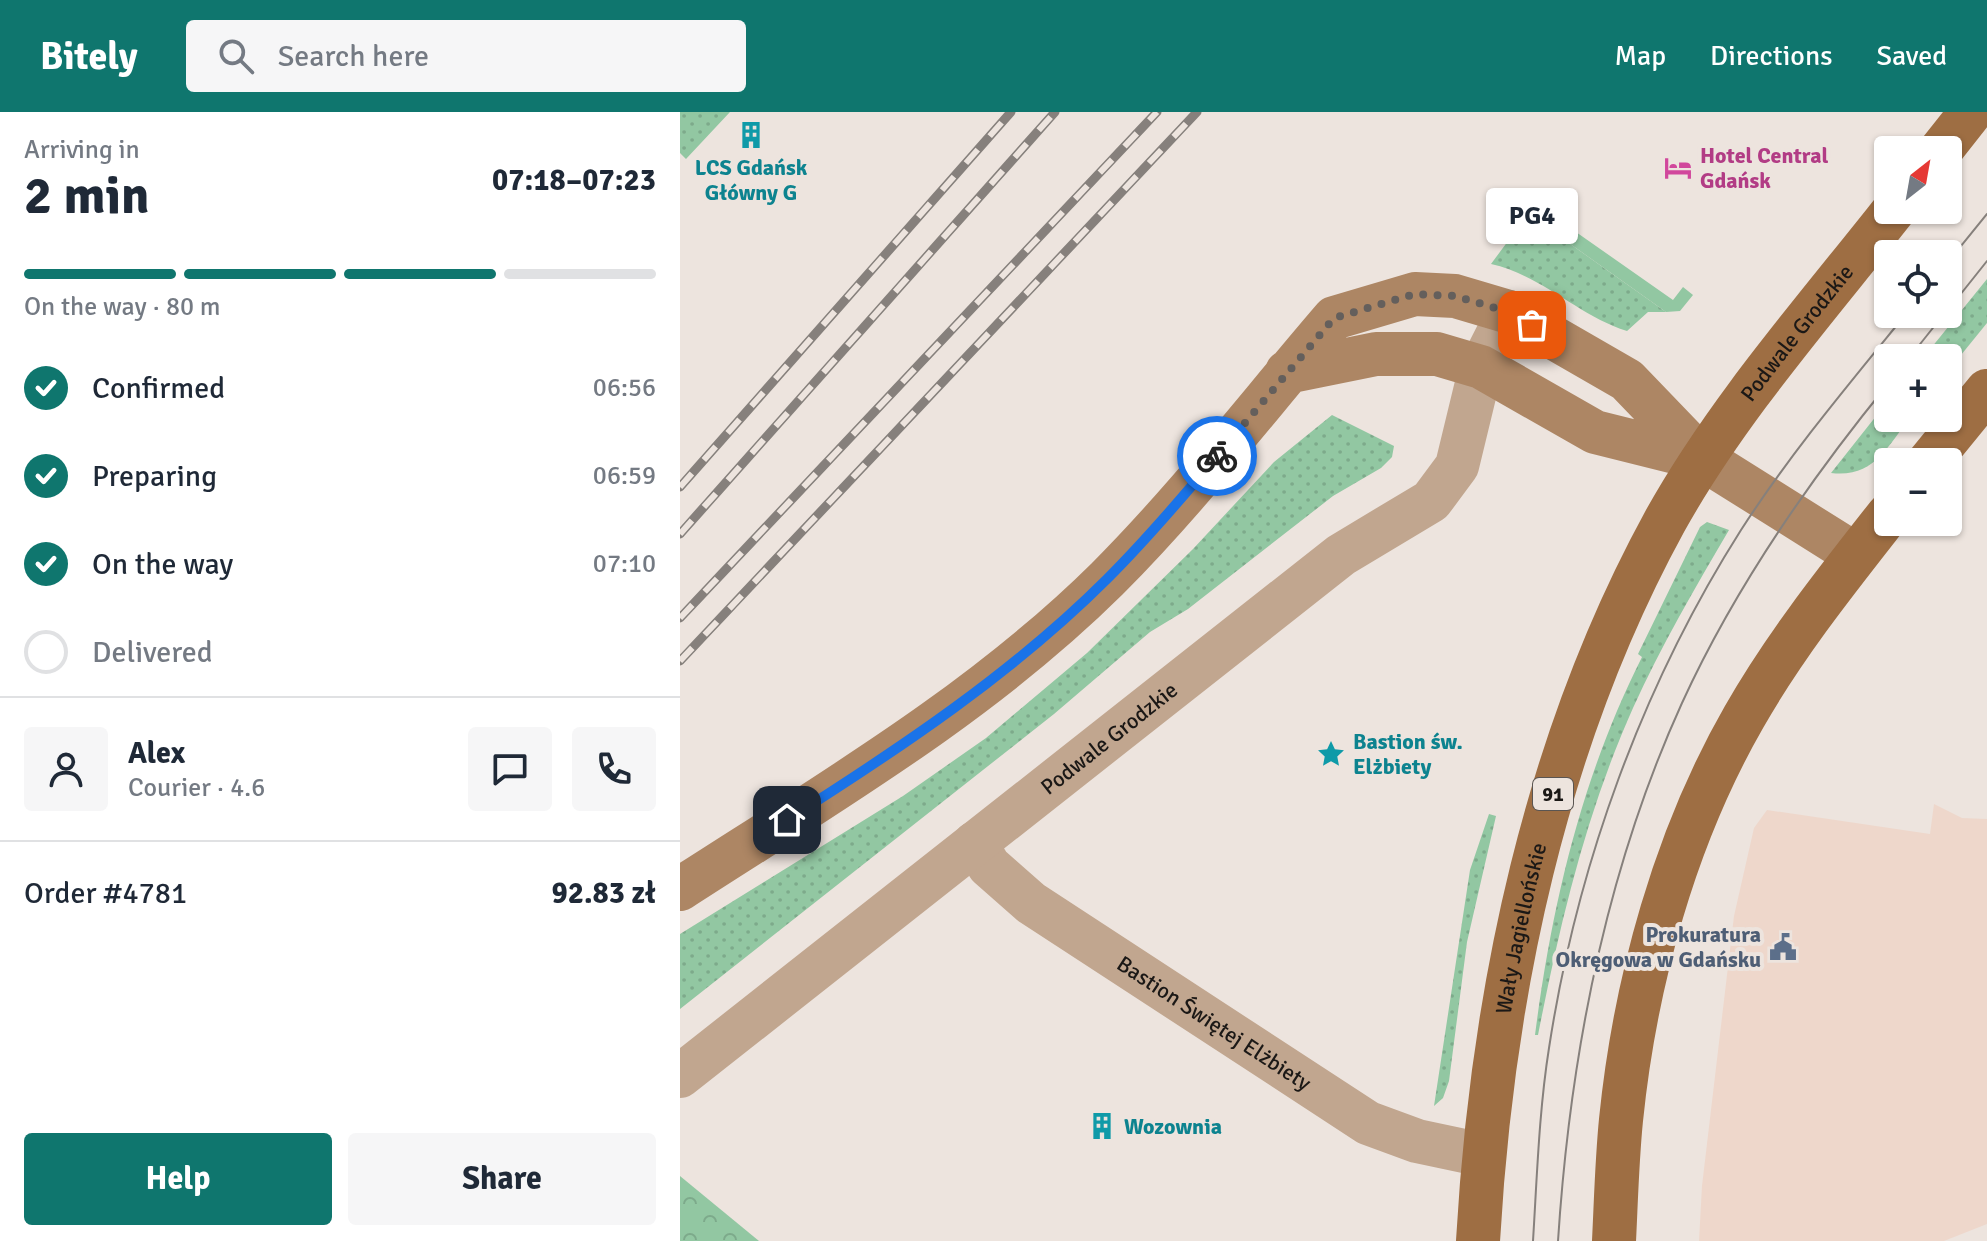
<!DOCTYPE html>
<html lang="en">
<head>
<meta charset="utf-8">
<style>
	body { margin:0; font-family:Signika,sans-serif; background:#f6f6f7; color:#1f2937; height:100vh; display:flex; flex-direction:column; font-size:30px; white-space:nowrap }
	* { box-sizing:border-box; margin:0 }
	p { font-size:26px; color:#747a83 }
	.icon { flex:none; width:44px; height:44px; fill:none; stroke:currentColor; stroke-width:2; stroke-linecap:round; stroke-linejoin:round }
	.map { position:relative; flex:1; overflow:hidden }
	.drawer { display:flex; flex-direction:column; background:#fff; width:680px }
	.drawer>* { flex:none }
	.needle { width:52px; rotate:31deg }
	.fabs { position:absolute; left:1194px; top:24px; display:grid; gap:16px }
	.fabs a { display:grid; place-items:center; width:88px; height:88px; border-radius:8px; background:#fff; box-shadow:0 2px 6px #0004; font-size:40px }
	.pin { position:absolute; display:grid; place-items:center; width:68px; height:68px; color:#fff; margin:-34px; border-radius:16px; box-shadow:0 4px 12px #0006 }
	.courier { position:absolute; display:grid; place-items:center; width:80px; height:80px; margin:-40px; border:6px solid #1a73e8; border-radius:50%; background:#fff; color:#222; box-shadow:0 2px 10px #0007 }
	.bubble { position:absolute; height:56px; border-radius:8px; background:#fff; box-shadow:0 2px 6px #0004; font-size:26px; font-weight:800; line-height:56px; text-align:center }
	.headline em { font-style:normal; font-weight:800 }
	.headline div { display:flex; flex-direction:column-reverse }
	.headline { display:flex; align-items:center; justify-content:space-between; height:136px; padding:0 24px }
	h1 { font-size:52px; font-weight:800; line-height:60px }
	.bar { display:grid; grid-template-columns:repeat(4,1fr); gap:12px 8px; align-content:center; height:96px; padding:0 24px }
	.bar i { height:10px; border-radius:6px; background:#e0e1e3 }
	.bar .on { background:#0f766e }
	.bar p { grid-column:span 4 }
	.line { display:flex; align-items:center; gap:20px; padding:0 24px; border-top:2px solid #e0e1e3 }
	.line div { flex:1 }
	.round { display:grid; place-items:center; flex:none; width:84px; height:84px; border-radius:8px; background:#f6f6f7 }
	ol { padding:0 24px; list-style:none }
	li { display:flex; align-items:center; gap:24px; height:88px }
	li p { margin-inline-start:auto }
	li .icon { padding:8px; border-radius:50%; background:#0f766e; color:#fff; stroke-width:4 }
	li:last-child { color:#747a83 }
	li i { width:44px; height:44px; border:4px solid #e0e1e3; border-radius:50% }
	.button { display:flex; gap:16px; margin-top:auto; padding:16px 24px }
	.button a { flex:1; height:92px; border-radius:8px; background:#0f766e; color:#fff; font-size:32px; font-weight:800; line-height:92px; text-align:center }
	.button a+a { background:#f6f6f7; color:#1f2937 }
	header { display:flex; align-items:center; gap:48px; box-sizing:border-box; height:112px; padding:0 40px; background:#0f766e; color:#fff }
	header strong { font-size:38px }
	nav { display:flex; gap:44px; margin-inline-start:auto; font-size:28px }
	.search { width:560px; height:72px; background:#f6f6f7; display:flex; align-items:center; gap:20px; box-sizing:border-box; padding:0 28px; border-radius:8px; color:#747a83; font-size:30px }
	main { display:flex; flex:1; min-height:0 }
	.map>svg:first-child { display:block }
</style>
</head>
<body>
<header>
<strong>Bitely</strong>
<div class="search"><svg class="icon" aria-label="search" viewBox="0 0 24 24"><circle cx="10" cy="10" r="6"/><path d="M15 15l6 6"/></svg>Search here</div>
<nav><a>Map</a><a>Directions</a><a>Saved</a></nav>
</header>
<main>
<section class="drawer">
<div class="headline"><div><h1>2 min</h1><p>Arriving in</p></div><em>07:18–07:23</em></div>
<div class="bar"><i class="on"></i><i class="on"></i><i class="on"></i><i></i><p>On the way · 80 m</p></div>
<ol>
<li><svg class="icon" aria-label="check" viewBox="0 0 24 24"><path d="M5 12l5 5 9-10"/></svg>Confirmed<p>06:56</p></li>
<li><svg class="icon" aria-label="check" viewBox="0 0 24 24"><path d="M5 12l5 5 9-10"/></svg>Preparing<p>06:59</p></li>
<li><svg class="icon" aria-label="check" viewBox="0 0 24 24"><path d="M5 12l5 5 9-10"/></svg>On the way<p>07:10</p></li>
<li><i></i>Delivered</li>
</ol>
<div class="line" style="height:144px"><a class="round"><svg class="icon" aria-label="person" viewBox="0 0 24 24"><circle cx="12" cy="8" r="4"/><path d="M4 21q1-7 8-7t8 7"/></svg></a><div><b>Alex</b><p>Courier · 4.6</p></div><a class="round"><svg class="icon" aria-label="chat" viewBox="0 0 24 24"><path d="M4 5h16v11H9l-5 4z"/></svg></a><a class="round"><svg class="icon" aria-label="phone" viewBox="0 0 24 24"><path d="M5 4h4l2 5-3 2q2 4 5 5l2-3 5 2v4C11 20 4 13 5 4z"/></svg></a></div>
<div class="line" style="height:104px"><div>Order #4781</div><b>92.83 zł</b></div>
<div class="button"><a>Help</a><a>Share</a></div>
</section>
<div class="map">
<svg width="1307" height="1129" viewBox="0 0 1307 1129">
	<defs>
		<pattern id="grass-dots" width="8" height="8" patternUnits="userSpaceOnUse" patternTransform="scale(2)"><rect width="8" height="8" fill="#92c7a2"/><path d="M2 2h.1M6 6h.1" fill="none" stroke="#7daa8b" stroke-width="1.8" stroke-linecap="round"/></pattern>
		<pattern id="forest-crowns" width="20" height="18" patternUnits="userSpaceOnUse" patternTransform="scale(2)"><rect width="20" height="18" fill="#92c7a2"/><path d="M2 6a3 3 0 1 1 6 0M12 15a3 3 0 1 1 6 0" fill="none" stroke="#7daa8b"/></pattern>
	</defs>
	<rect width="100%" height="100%" fill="#ede4de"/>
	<!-- commercial -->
	<path fill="#eed7cb" d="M 1254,692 L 1282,706 L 1307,707 L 1307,1112 L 1264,1129 L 1019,1129 L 1022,1074 L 1054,804 L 1074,716 L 1087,698 L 1250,722 Z"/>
	<!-- grass -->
	<path fill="url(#grass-dots)" d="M 0,0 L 50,0 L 6,47 L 0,41 Z
		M 848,102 L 986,200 L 968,200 L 947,219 C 899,204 861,163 811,152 Z
		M 1307,167 L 1307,211 L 1268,259 L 1268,246 L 1243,246 Z
		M 1208,289 L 1208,306 L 1230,306 C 1206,336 1194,366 1151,361 Z
		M 652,303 L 714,334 L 712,345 L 701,356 L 653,384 L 508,497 L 470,520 L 374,602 L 0,897 L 0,822 L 223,684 L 306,626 L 407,541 L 513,437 L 594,350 Z
		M 1027,410 L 1049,418 C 1015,476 981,534 953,596 C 906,701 880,811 858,923 L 855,923 C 872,791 902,664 962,545 L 958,542 L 1020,415 Z
		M 809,702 L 816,704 L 787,830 L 769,969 L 763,986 L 754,994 L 790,758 Z"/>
	<!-- forest -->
	<path fill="url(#forest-crowns)" d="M 0,1064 L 79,1129 L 0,1129 Z"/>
	<!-- garden -->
	<path fill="#92c7a2" d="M 856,92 L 993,188 L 1003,175 L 1013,183 L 1000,199 L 986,200 L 848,102 Z"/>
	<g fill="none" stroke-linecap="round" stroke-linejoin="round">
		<!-- street -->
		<g stroke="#c1a68f" stroke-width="44">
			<path id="s1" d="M 295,731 L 309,754 L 351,791 L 688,1011 L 737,1029 L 803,1043"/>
			<path id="s2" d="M 0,964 L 661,443 L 751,389 L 777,354 L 801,255 L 829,200"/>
		</g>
		<!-- secondary -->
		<path stroke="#ad8664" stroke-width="44" d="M 607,260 L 696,242 L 757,242 L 801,255 L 915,320 L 1023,347
			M 0,777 C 147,682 302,591 427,467 C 508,386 579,293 654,206 L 735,182 L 775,184 L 829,200 L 947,268 L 1023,347 L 1176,443"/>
		<!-- primary -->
		<g stroke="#9e6e43" stroke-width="44">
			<path d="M 1261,38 L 1291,0"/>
			<path d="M 1249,350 L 1307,279"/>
			<path id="s3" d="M 798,1129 C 812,882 865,628 985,409 C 1046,299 1136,197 1214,98"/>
			<path d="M 934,1129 C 936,1089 937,1048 941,1008 C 955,870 995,725 1064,605 C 1105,533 1157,468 1208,403"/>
		</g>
		<!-- tram -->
		<path stroke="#86807c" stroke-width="2" d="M 1268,150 L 1307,102
			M 1268,198 L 1307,149
			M 1229,246 L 1264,202
			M 853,1129 C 857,1065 859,999 869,936 C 897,754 962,574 1061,418 C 1110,342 1169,272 1226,202
			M 878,1129 C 890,944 925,760 1002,591 C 1055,475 1128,370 1208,272"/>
		<!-- rail casing -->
		<g stroke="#86807c" stroke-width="9">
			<path id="rail" d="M 0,375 L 331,0
				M 0,422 L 375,0
				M 0,506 L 477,0
				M 0,549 L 517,0"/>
		</g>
		<!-- rail -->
		<use href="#rail" stroke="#ede4de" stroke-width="6" stroke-dasharray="18" stroke-linecap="butt"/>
	</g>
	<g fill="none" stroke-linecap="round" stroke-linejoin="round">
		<!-- done -->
		<path stroke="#645f5c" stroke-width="8" stroke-dasharray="0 14.4" d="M 537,344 L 654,206 L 735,182 L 775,184 L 829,200 L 852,213"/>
		<!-- route -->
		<path stroke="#1a73e8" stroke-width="10" d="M 107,708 C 219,637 333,561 427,467 C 466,428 502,386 537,344"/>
	</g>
	<!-- icons -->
	<defs>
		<g id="building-bare" transform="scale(2.16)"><path d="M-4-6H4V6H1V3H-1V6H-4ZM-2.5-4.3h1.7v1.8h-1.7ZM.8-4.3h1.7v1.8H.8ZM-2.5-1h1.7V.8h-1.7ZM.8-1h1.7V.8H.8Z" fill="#0f9aa8" stroke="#ede4de" stroke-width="2.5" paint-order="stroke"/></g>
		<g id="hotel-bare" transform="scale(2.16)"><path d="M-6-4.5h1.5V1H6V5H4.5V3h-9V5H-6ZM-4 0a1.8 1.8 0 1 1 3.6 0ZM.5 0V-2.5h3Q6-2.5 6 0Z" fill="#d1479c" stroke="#ede4de" stroke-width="2.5" paint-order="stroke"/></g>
		<g id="sight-bare" transform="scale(2.16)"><path d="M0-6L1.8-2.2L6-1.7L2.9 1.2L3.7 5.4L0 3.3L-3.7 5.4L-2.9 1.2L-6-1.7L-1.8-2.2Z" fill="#0f9aa8" stroke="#ede4de" stroke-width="2.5" paint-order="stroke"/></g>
		<g id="civic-bare" transform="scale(2.16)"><path d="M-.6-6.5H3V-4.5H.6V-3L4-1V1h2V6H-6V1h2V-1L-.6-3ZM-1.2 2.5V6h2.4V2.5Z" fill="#5c6f8a" stroke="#ede4de" stroke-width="2.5" paint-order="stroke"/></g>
	</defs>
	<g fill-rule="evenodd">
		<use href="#building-bare" x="71" y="23"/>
		<use href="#hotel-bare" x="998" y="56"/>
		<use href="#sight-bare" x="651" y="642"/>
		<use href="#civic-bare" x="1103" y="835"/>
		<use href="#building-bare" x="422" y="1014"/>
	</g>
	<g text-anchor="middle" stroke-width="8" stroke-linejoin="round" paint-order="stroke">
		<!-- shield labels -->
		<rect fill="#ede4de" stroke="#5a5552" stroke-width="2" x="853" y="666" width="40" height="32" rx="6"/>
		<g font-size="20" font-weight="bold" fill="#1b1816">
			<text x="873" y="689">91</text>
		</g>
		<!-- hotel labels -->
		<g font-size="22" font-weight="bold" fill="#b23c85" stroke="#ede4de" text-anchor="start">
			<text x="1020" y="51">Hotel Central<tspan x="1020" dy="25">Gdańsk</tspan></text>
		</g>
		<!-- culture labels -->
		<g font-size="22" font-weight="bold" fill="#0d838f" stroke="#ede4de" text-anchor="start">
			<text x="71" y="63" text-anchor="middle">LCS Gdańsk<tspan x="71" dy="25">Główny G</tspan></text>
			<text x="673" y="637">Bastion św.<tspan x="673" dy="25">Elżbiety</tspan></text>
			<text x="444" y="1022">Wozownia</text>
		</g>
		<!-- street labels -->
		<g font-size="22" fill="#1b1816" stroke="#ede4de">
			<text dy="8" stroke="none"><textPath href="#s3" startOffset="980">Podwale Grodzkie</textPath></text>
			<text dy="8" stroke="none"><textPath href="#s2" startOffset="546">Podwale Grodzkie</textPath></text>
			<text dy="8" stroke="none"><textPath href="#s3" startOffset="316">Wały Jagiellońskie</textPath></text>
			<text dy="8" stroke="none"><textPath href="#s1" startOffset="302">Bastion Świętej Elżbiety</textPath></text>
		</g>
		<!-- service labels -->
		<g font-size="22" font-weight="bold" fill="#4e5e75" stroke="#ede4de" text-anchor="end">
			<text x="1081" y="830">Prokuratura<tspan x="1081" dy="25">Okręgowa w Gdańsku</tspan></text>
		</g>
	</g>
</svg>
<div class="fabs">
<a><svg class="needle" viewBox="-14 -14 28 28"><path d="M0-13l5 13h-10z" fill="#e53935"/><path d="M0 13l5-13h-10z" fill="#747a83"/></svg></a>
<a><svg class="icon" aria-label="locate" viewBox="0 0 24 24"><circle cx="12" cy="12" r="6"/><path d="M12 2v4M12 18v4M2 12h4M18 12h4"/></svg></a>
<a>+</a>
<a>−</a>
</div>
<div class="pin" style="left:852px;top:213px;background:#ea580c"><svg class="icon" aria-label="bag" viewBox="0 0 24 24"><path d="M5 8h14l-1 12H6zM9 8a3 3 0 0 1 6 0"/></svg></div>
<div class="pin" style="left:107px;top:708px;background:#1f2937"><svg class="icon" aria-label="home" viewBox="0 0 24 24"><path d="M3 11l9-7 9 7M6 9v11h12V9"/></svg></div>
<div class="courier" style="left:537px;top:344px"><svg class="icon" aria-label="bike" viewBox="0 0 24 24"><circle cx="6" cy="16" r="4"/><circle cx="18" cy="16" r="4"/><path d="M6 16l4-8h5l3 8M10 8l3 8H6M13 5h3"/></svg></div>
<div class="bubble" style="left:806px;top:76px;width:92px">PG4</div>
</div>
</main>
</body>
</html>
